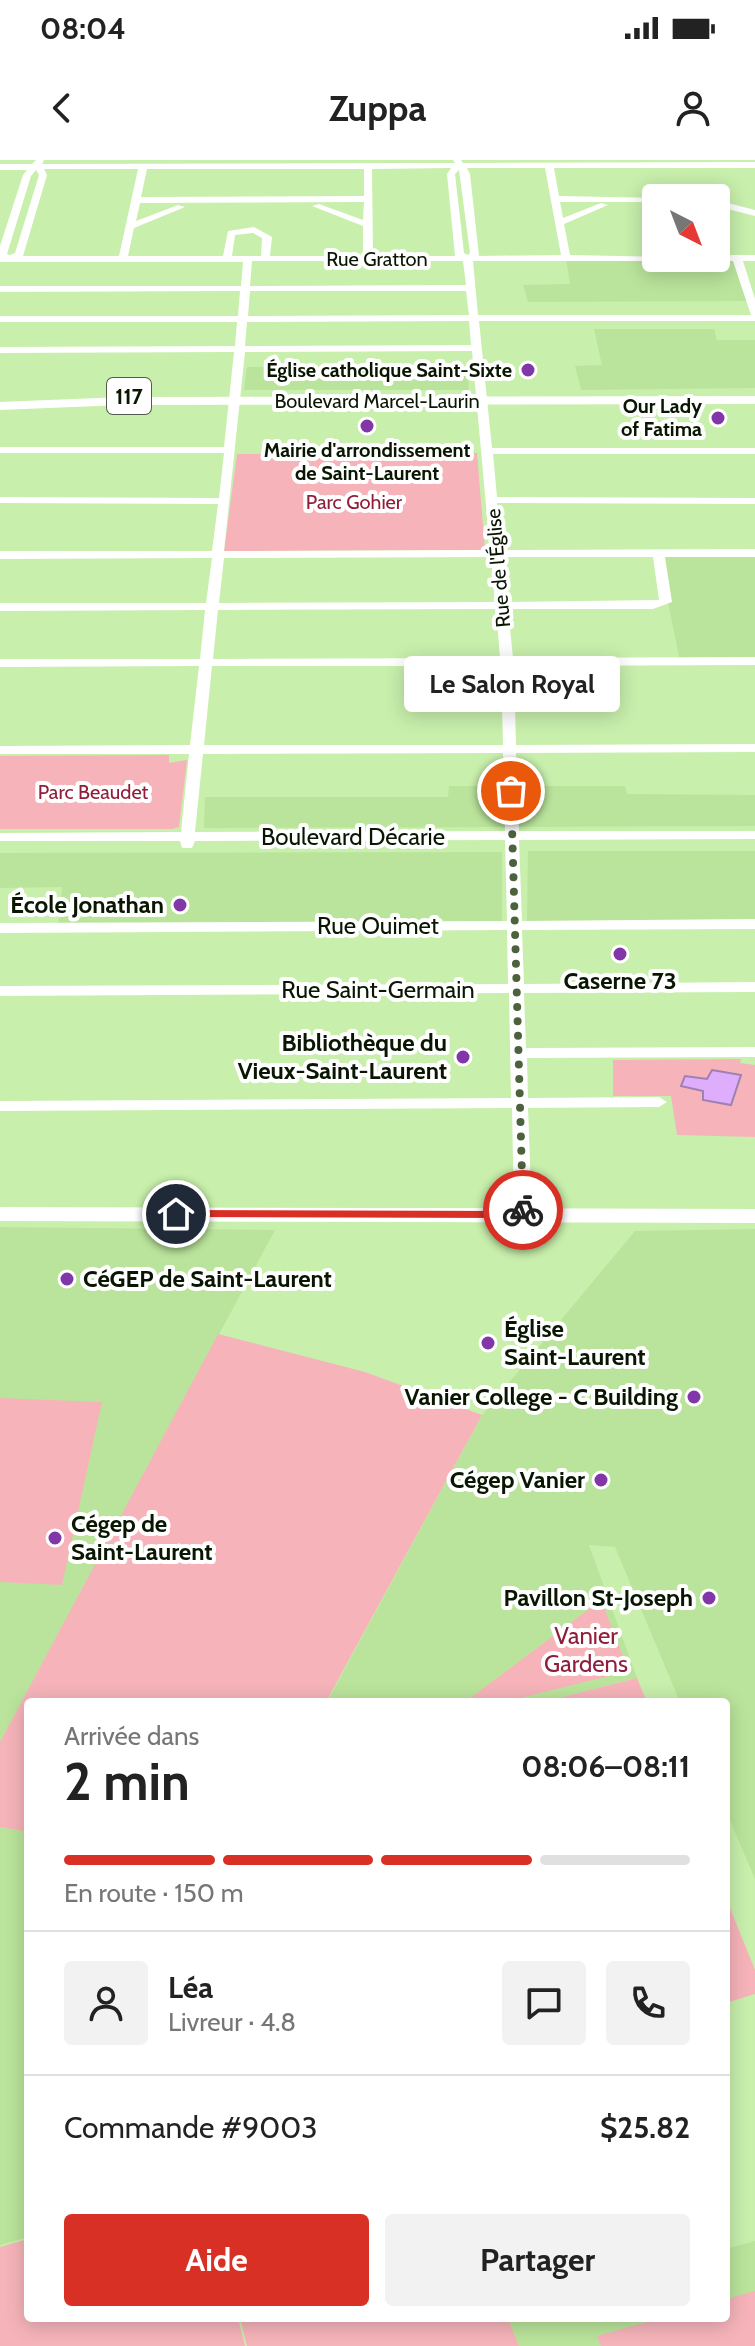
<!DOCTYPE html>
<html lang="fr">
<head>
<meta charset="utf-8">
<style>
	body { margin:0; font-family:Cabin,sans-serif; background:#f2f2f2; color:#222; height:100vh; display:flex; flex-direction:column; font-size:30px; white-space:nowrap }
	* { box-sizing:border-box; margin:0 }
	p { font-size:26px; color:#767676 }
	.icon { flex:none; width:44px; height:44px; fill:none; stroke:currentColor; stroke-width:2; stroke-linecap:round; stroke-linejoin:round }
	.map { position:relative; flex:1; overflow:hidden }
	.side { position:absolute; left:24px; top:1538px; width:706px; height:624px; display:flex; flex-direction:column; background:#fff; border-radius:8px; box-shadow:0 4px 20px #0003 }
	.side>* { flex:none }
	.needle { width:52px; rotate:138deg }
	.fabs { position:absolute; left:642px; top:24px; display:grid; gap:16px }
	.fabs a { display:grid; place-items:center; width:88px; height:88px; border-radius:8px; background:#fff; box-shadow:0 4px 20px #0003; font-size:40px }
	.pin { position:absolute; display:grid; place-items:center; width:68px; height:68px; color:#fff; margin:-34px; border:4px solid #fff; border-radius:50%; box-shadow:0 2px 8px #0007 }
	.courier { position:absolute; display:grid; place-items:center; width:80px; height:80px; margin:-40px; border:6px solid #d93025; border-radius:50%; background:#fff; color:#222; box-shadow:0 2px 10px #0007 }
	.bubble { position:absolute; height:56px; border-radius:8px; background:#fff; box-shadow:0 4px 20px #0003; font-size:26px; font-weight:800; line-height:56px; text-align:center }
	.headline em { font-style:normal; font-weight:800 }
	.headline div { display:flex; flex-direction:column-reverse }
	.headline { display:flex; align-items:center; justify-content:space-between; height:136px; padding:0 40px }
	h1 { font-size:52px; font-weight:800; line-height:60px }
	.bar { display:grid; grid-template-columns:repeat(4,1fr); gap:12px 8px; align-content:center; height:96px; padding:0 40px }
	.bar i { height:10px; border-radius:6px; background:#e0e0e0 }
	.bar .active { background:#d93025 }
	.bar p { grid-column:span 4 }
	.line { display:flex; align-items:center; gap:20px; padding:0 40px; border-top:2px solid #e0e0e0 }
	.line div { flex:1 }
	.round { display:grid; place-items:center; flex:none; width:84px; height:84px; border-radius:8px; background:#f2f2f2 }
	.action { display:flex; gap:16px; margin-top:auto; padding:16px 40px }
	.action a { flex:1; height:92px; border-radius:8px; background:#d93025; color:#fff; font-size:32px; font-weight:800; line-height:92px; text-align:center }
	.action a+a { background:#f2f2f2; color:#222 }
	.status { display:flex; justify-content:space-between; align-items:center; height:56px; padding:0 40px; background:#fff; direction:ltr }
	.status svg { height:22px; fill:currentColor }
	header { display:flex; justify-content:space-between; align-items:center; height:104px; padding:0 40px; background:#fff; font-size:36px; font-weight:800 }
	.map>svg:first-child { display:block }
</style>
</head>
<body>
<div class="status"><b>08:04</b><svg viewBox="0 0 49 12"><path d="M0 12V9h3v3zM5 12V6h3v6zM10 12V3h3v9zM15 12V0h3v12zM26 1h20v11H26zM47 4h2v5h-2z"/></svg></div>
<header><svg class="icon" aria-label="back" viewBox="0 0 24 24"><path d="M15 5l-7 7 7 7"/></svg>Zuppa<svg class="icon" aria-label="person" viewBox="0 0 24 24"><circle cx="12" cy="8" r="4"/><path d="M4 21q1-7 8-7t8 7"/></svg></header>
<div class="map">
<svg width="755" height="2186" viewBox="0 0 755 2186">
	<rect width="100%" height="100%" fill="#c8efac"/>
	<!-- built -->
	<path fill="#bae49b" d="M 566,98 L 737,98 L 751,141 L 528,142 L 523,125 L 570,124 Z
		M 594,169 L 714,169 L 717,180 L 755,180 L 755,228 L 581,230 L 575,206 L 602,205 Z
		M 402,206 L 467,206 L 469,230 L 244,230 L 247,207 Z
		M 658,393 L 755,393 L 755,501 L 680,501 Z
		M 449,626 L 625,626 L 627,634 L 755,635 L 755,666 L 204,668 L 205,637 L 448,637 Z
		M 528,691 L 755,691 L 755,761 L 527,761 Z
		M 502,692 L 502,762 L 58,765 L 62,727 L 0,728 L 0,693 Z
		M 0,1067 L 275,1070 L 0,1582 Z
		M 755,1069 L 755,1719 L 726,1651 L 726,1542 L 680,1542 L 615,1387 L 589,1385 L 637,1518 L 543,1542 L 327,1542 L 482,1255 L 635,1071 Z
		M 0,1667 L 28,1672 L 28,2077 L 0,2085 Z
		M 755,2081 L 755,2186 L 519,2186 L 508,2158 L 726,2158 L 726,2089 Z"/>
	<!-- green -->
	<path fill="#f6b4ba" d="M 477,293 L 485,390 L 224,391 L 237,294 Z
		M 169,595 L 169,603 L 187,600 L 179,667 L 172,669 L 0,669 L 0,596 Z
		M 741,899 L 740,903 L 755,905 L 755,977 L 677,975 L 671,936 L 613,936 L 613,900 Z
		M 218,1174 L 365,1212 L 482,1255 L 326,1542 L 28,1542 L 28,1672 L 0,1667 L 0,1582 Z
		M 0,1238 L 102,1242 L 62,1425 L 0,1422 Z
		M 601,1440 L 629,1511 L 504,1542 L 465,1542 Z
		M 637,1518 L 647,1542 L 543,1542 Z
		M 726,1738 L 755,1810 L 755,1834 L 726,1843 Z
		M 28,2079 L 28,2158 L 238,2158 L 245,2186 L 0,2186 L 0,2087 Z
		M 755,2131 L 755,2186 L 601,2186 L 597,2176 L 661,2158 L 726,2158 L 726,2139 Z
		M 240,2158 L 508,2158 L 519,2186 L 247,2186 Z"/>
	<!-- water -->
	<path fill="#deadfc" stroke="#9e80b1" stroke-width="2" d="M 712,910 L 741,915 L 731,945 L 703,940 L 703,931 L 681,926 L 685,916 L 707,919 Z"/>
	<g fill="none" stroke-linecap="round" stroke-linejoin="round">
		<!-- minor -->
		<path fill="#fff" fill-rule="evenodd" d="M 36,0 L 44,0 L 42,4 L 455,3 L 453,0 L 461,0 L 463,3 L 755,2 L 755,8 L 554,8 L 559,36 L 660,38 L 656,38 L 656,42 L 560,42 L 563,58 L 601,43 L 608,45 L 564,64 L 570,95 L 716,98 L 716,95 L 755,95 L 755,101 L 743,101 L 755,139 L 755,161 L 479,161 L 492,288 L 755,288 L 755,294 L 493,294 L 497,337 L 755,338 L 755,344 L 497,343 L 502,390 L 755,389 L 755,397 L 665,397 L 672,442 L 653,449 L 508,449 L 513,498 L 755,497 L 755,505 L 514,506 L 516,585 L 755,584 L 755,592 L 516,593 L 519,671 L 755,671 L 755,679 L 519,680 L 522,761 L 755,759 L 755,769 L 522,770 L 524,824 L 755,822 L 755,832 L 524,833 L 526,888 L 755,887 L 755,897 L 527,898 L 528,938 L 659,937 L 667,942 L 659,947 L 528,948 L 532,1055 L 529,1059 L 523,1060 L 514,1055 L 512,948 L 0,951 L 0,941 L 511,938 L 509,833 L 0,836 L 0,826 L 508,824 L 507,770 L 0,773 L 0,763 L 507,761 L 505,680 L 195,681 L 192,688 L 182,688 L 180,681 L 0,681 L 0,673 L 181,672 L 189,594 L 0,594 L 0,586 L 190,585 L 199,506 L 0,507 L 0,499 L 200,499 L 205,450 L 0,451 L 0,443 L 206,443 L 212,398 L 0,399 L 0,391 L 212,391 L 218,344 L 0,343 L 0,337 L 219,338 L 224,293 L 0,293 L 0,287 L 224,287 L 234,192 L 0,193 L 0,187 L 235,186 L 237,162 L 0,162 L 0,156 L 238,156 L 240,131 L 0,132 L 0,126 L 241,126 L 243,102 L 0,102 L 0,86 L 23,15 L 27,10 L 0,10 L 0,4 L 32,4 ZM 451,8 L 447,14 L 455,96 L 373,96 L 372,9 ZM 467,8 L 545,8 L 561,95 L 479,96 L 470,14 ZM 44,9 L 138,9 L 119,96 L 23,96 L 47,15 ZM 147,9 L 364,9 L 364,36 L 141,37 ZM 36,10 L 39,15 L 15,93 L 10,95 L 7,94 L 31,16 ZM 459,10 L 470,93 L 468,95 L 464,93 L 455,14 ZM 364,42 L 363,60 L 319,44 L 312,46 L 363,66 L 363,96 L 270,96 L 272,77 L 254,67 L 228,71 L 223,96 L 128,96 L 134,68 L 185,47 L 178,45 L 136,61 L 140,43 ZM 253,73 L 262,78 L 261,96 L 232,96 L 235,75 ZM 252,101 L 463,101 L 466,125 L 250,126 ZM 473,101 L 733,101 L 751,155 L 478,155 ZM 250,131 L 466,131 L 469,155 L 248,156 ZM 469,161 L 471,185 L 245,186 L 247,162 ZM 472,191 L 490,390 L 224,391 L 245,192 ZM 491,397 L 495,442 L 219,443 L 224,398 ZM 503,397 L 653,397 L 659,440 L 507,442 ZM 496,449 L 500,498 L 213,499 L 218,450 ZM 212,506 L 501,506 L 503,585 L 204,585 ZM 503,593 L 505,671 L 195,672 L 203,594 Z
			M 716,40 L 755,50 L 755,56 L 716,46 Z"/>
		<!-- major -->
		<path fill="#fff" fill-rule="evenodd" d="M 755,236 L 755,244 L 122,245 L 0,250 L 0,242 L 122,237 Z
			M 0,1047 L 755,1049 L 755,1063 L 0,1061 Z"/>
	</g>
	<!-- route -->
	<path fill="#d93025" d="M 519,1047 L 528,1047 L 528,1058 L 176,1057 L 170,1054 L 176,1050 L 517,1051 Z"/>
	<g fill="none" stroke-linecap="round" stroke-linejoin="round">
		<!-- done -->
		<path stroke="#4c623d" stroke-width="8" stroke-dasharray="0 14.4" d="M 511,631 L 523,1050"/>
	</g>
	<!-- markers -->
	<g fill="#8237a8" stroke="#fff" stroke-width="3">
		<circle cx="528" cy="210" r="8"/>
		<circle cx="718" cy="258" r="8"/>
		<circle cx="367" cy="266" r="8"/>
		<circle cx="180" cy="745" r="8"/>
		<circle cx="620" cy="794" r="8"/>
		<circle cx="463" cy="897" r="8"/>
		<circle cx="67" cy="1119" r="8"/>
		<circle cx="488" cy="1183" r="8"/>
		<circle cx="694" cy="1237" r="8"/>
		<circle cx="601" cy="1320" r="8"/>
		<circle cx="55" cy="1378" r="8"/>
		<circle cx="709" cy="1438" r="8"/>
	</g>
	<g text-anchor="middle" stroke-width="8" stroke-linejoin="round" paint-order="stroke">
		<!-- far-street labels -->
		<g font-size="20" fill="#091601" stroke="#fff">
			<text x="377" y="106">Rue Gratton</text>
			<text x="377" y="248">Boulevard Marcel-Laurin</text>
			<text transform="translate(498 408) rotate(-95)" y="7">Rue de l'Église</text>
		</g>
		<!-- far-poi labels -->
		<g font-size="20" font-weight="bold" fill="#091601" stroke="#fff" text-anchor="end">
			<text x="512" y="217">Église catholique Saint-Sixte</text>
			<text x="702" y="253">Our Lady<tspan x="702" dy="23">of Fatima</tspan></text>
			<text x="367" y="297" text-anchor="middle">Mairie d'arrondissement<tspan x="367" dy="23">de Saint-Laurent</tspan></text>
		</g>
		<!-- far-park labels -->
		<g font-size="20" fill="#901d3a" stroke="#fff">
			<text x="354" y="349">Parc Gohier</text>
			<text x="93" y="639">Parc Beaudet</text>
		</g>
		<!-- shield labels -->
		<rect fill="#fff" stroke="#535c4d" stroke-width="2" x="107" y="218" width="44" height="36" rx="6"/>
		<g font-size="22" font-weight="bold" fill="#091601">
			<text x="129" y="244">117</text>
		</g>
		<!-- street labels -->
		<g font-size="24" fill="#091601" stroke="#fff">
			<text x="353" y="685">Boulevard Décarie</text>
			<text x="378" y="774">Rue Ouimet</text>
			<text x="378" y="838">Rue Saint-Germain</text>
		</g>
		<!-- poi labels -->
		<g font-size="24" font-weight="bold" fill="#091601" stroke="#fff" text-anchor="end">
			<text x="164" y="753">École Jonathan</text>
			<text x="620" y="829" text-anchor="middle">Caserne 73</text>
			<text x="447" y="891">Bibliothèque du<tspan x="447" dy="28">Vieux-Saint-Laurent</tspan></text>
			<text x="83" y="1127" text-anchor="start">CéGEP de Saint-Laurent</text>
			<text x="504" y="1177" text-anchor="start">Église<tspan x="504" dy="28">Saint-Laurent</tspan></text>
			<text x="678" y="1245">Vanier College - C Building</text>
			<text x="585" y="1328">Cégep Vanier</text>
			<text x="71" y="1372" text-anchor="start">Cégep de<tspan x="71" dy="28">Saint-Laurent</tspan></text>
			<text x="693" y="1446">Pavillon St-Joseph</text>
		</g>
		<!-- park labels -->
		<g font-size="24" fill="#901d3a" stroke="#fff">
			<text x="586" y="1484">Vanier<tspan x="586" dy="28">Gardens</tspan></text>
		</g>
	</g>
</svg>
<div class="fabs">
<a><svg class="needle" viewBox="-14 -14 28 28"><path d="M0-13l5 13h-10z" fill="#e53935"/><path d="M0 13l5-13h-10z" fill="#767676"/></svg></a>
</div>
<div class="pin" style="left:511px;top:631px;background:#ea580c"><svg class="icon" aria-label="bag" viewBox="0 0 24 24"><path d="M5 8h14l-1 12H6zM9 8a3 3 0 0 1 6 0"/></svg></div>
<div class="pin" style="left:176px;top:1054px;background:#1f2937"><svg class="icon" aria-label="home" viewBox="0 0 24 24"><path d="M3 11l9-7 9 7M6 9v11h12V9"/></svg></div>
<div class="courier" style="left:523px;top:1050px"><svg class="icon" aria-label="bike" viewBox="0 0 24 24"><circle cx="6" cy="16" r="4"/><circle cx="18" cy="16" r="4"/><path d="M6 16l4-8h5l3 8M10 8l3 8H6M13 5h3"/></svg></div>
<div class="bubble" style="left:404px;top:496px;width:216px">Le Salon Royal</div>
<section class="side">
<div class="headline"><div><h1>2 min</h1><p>Arrivée dans</p></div><em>08:06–08:11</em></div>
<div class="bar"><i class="active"></i><i class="active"></i><i class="active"></i><i></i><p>En route · 150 m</p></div>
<div class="line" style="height:144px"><a class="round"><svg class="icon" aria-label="person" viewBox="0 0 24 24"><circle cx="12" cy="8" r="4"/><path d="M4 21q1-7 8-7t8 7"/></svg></a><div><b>Léa</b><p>Livreur · 4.8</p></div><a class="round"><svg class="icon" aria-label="chat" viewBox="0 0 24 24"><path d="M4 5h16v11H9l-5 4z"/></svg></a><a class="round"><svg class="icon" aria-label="phone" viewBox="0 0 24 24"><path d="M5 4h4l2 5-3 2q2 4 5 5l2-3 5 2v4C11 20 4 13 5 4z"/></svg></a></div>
<div class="line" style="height:104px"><div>Commande #9003</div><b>$25.82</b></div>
<div class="action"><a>Aide</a><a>Partager</a></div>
</section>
</div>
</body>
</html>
